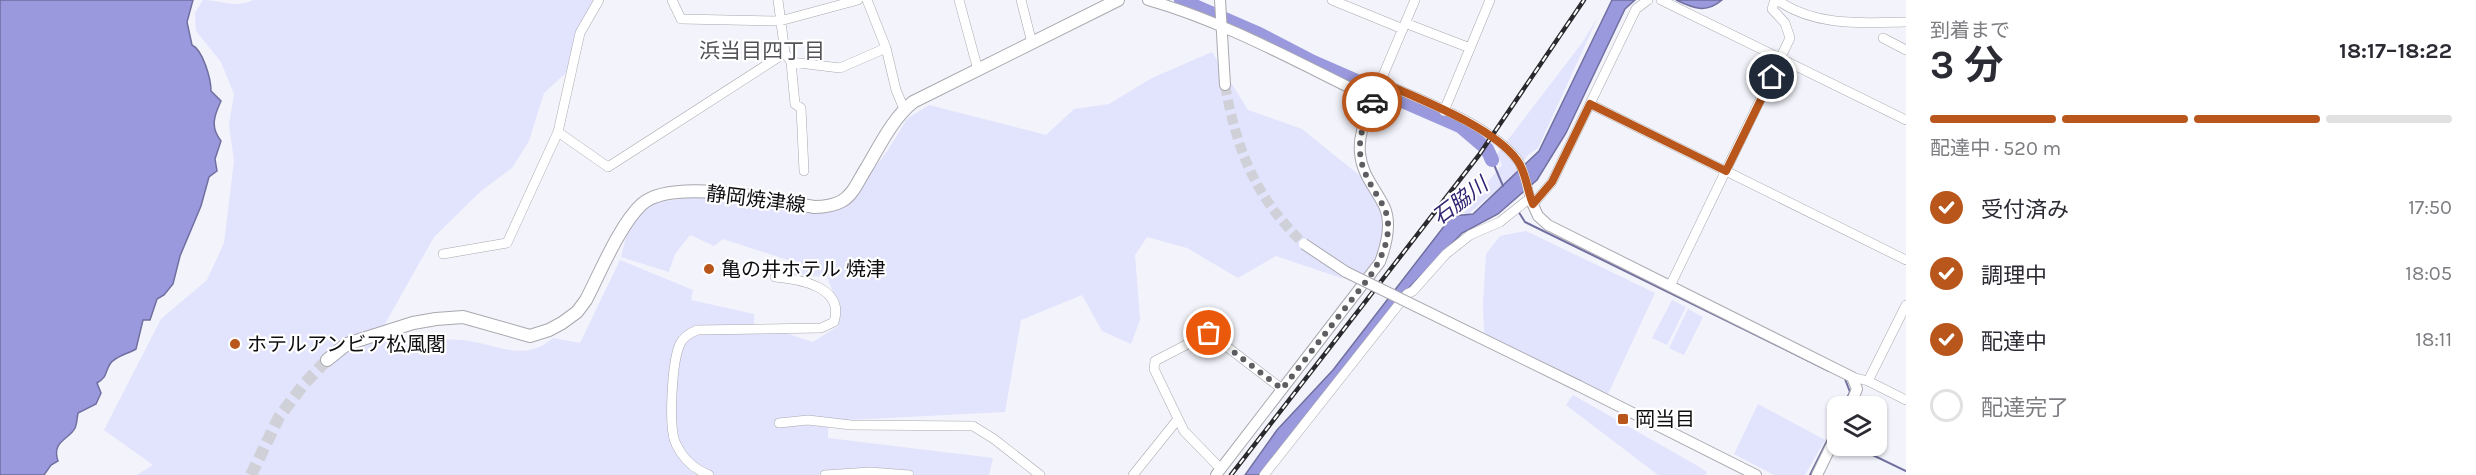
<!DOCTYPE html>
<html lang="ja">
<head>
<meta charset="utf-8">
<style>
	body { margin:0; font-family:Karla,"Noto Sans JP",sans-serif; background:#f2f2f3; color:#2b2b33; height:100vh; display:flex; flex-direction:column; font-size:22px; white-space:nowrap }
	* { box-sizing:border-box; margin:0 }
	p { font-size:20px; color:#7c7c81 }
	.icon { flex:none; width:33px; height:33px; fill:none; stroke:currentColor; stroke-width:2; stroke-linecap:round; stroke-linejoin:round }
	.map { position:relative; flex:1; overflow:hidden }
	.details { display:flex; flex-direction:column; background:#fff; width:570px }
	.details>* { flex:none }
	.tools { position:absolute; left:1827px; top:396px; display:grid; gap:12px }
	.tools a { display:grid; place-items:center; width:60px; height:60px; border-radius:12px; background:#fff; box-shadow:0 2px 4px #0004; font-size:30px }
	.pin { position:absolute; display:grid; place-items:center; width:51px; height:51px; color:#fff; margin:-26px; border:3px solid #fff; border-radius:50%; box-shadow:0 2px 6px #0007 }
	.courier { position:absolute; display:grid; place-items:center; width:60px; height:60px; margin:-30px; border:4px solid #b8561b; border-radius:50%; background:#fff; color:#222; box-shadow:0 2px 8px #0007 }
	.headline em { font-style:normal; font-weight:700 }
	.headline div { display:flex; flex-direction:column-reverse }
	.headline { display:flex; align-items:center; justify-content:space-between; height:102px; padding:0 24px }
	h1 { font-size:39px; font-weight:700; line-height:45px }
	.bar { display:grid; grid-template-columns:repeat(4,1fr); gap:9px 6px; align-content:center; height:72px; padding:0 24px }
	.bar i { height:8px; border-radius:4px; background:#e1e1e2 }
	.bar .current { background:#b8561b }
	.bar p { grid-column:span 4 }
	ol { padding:0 24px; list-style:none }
	li { display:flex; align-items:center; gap:18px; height:66px }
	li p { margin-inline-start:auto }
	li .icon { padding:6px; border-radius:50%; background:#b8561b; color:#fff; stroke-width:4 }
	li:last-child { color:#7c7c81 }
	li i { width:33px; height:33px; border:3px solid #e1e1e2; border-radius:50% }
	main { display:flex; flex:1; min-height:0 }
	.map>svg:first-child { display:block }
</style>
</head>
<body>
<main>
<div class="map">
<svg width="1906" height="475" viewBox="0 0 1906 475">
	<rect width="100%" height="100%" fill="#f3f3fb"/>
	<!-- green -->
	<path fill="#e2e3fd" d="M 203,0 C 222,0 234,9 253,0 L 595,0 L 570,69 L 544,93 L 529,141 L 512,168 L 481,191 L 434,237 L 386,322 L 378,341 C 406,341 434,338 462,340 C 495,343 524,364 553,338 L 580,343 L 620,260 L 693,290 L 691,300 L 754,314 L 754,323 L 813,342 L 838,326 L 837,302 L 827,277 L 784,274 L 788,260 L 723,239 L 714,246 L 690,235 L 675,254 L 669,272 L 621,257 L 629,225 L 647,204 L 707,195 L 754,200 L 849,202 L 888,150 L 907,119 L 929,105 L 1046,135 L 1074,109 L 1109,104 L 1152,78 L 1212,52 L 1248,110 L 1302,129 L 1364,179 L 1382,214 L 1383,236 L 1381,255 L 1366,273 L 1341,278 L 1276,256 L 1238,278 L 1187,248 L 1147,237 L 1135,255 L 1140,320 L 1131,344 L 1102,331 L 1082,295 L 1021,320 L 1005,412 L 828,421 L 828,438 L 993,458 L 989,475 L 137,475 L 153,465 L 104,430 L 161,319 L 207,280 L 224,243 L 234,161 L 229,125 L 234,94 L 221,62 L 196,31 L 195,13 Z
		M 1598,17 L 1538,148 L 1528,155 L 1512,177 L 1467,215 L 1463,212 L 1502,165 L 1497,154 L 1582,43 Z
		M 1526,231 L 1655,293 L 1608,394 L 1484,333 L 1483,304 L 1486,254 L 1500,236 Z
		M 1672,300 L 1686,307 L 1667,345 L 1652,338 Z
		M 1688,309 L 1703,317 L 1684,355 L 1669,348 Z
		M 1573,395 L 1696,465 L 1707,472 L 1705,475 L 1658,475 L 1566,405 Z
		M 1758,404 L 1825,440 L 1805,475 L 1774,475 L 1734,454 Z"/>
	<!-- water -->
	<path fill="#9a99dd" stroke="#706fa0" stroke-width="1.5" d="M 0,0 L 193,0 L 187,22 L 192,45 C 203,50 211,79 211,91 L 221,101 C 214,116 210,127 221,141 L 215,159 L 217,171 L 209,177 L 201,206 L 180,256 L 173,284 L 164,295 L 157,299 L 150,320 L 143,320 L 136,349 C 128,354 115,356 110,364 C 104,374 108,376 97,383 L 101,393 L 96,404 L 78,413 C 77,418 77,424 75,428 C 70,439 51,441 58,461 L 51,465 L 44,475 L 0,475 Z
		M 1612,0 L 1635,0 L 1625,9 L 1566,133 L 1537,180 L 1498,214 L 1462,233 L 1406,291 L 1259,475 L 1245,475 L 1277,430 L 1333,370 L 1452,216 L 1473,214 L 1539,151 Z
		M 1676,0 L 1722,0 C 1706,14 1693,8 1676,0 Z"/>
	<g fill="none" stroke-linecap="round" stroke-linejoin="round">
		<!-- stream -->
		<path stroke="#706fa0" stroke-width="2" d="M 1492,160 L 1503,186
			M 1518,211 L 1525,222 L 1829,371
			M 1843,406 L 1850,392 L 1845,379
			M 1854,446 L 1906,471
			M 1810,475 L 1838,419"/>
		<!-- river -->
		<path stroke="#9a99dd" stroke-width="14" d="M 1181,0 L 1259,34 L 1313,62 L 1460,126 L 1487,149 L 1492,160"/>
		<!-- tertiary-tunnel -->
		<path stroke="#d0d0d8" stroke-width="10" stroke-dasharray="10 5" stroke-linecap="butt" d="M 1225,85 C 1237,151 1255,197 1304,244"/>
		<!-- secondary-tunnel -->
		<path stroke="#d0d0d8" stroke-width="12" stroke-dasharray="12 6" stroke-linecap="butt" d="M 251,475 L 279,417 L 304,384 L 327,360"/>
		<!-- minor casing -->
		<g stroke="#a8a8af" stroke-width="10">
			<path id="minor" d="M 672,0 L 681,19 L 780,21 L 858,0
				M 778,0 L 785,53 L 791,62 L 840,68 L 886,48
				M 867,0 L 886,48 L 896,90 L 904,109
				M 959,0 L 978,70
				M 1021,0 L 1032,43
				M 1332,0 L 1403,29
				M 1661,0 L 1906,120
				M 1777,0 C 1816,27 1861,23 1906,22
				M 1405,23 L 1470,48
				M 1883,38 L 1906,50
				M 791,62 L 795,104 L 801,108 L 804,171
				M 1373,99 L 1415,0
				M 1590,104 L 1906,260
				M 1444,111 L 1490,0
				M 558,132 L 608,167 L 785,53
				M 1533,204 L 1552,182 L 1636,9 L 1648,0
				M 443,254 L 507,243 L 558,132 L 580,33 L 599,0
				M 1670,286 L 1790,38 L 1785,23 L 1772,9 L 1775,0
				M 1852,377 L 1868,381 L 1906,400
				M 1868,381 L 1906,305
				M 779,423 L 808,420 L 851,425 L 973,426 L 994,439 L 1040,475
				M 1221,469 L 1184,431 L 1154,369 L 1155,361 L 1209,333 L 1282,389
				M 709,475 C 694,469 683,459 676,444 C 668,428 672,361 680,344 C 683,337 690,333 697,330 L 821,328 L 834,322 C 845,287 800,279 775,277
				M 825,475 L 870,472 L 909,475
				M 1133,475 L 1178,419
				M 1264,475 L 1407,294 L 1413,291 L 1446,254 L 1470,235 L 1500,222 L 1530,198 C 1527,187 1524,168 1517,159 C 1486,122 1423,101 1381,82"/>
		</g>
		<!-- tertiary casing -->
		<g stroke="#a8a8af" stroke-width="12">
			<path id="tertiary" d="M 1148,0 C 1226,22 1300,64 1373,99 C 1367,116 1358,134 1360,153 C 1362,176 1376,188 1385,208 C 1392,225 1386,246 1380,262 L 1216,475
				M 1220,0 L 1225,85
				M 1530,198 L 1538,216 L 1548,225 L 1852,377 L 1857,389 L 1850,406
				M 1579,386 L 1756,475
				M 1817,475 L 1838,432"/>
		</g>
		<!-- secondary casing -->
		<g stroke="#a8a8af" stroke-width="14">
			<path id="secondary" d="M 327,360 L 347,344 L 413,323 L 436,319 L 463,317 L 530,336 L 549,330 L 562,323 L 577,312 L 586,300 C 600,273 620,224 642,204 C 672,177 776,200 814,207 C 823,207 833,206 842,201 C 854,194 859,179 867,167 C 880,145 893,118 913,102 L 1118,0"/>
		</g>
		<!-- minor -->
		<use href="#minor" stroke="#fff" stroke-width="9"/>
		<!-- tertiary -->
		<use href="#tertiary" stroke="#fff" stroke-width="10"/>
		<!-- secondary -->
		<use href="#secondary" stroke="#fff" stroke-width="12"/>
		<!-- rail casing -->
		<g stroke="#2a2a2e" stroke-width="4.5">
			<path id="rail" d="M 1231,475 L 1479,155 L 1584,0"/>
		</g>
		<!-- rail -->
		<use href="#rail" stroke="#fff" stroke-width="2" stroke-dasharray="7" stroke-linecap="butt"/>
		<!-- tertiary-bridge casing -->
		<g stroke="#a8a8af" stroke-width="12" stroke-linecap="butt">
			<path id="tertiary-bridge" d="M 1304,244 L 1346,272 L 1579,386"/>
		</g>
		<!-- tertiary-bridge -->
		<use href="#tertiary-bridge" stroke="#fff" stroke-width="10"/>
	</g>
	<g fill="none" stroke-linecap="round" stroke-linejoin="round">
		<!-- done -->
		<path stroke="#5e5e62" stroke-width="6" stroke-dasharray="0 10.8" d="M 1209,333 L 1282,389 L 1368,279 C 1383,258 1397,227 1381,202 C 1371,185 1361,171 1360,151 C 1359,134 1366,118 1372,102"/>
		<!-- route -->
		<path stroke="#b8561b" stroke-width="8" d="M 1372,102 L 1381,82 C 1419,99 1492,126 1517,160 C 1526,171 1527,191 1533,204 L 1552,182 L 1590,104 L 1726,171 L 1772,77"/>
	</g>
	<!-- markers -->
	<g fill="#b8561b" stroke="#fff" stroke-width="2">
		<circle cx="709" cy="269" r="6"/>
		<circle cx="235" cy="344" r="6"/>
		<rect x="1617" y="413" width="12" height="12" rx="3"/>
	</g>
	<g text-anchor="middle" stroke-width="4.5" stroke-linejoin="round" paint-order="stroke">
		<!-- street labels -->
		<g font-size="20" fill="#0d0d10" stroke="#fff">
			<text transform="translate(756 199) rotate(7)" y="7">静岡焼津線</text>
		</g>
		<!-- poi labels -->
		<g font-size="20" fill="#0d0d10" stroke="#fff" text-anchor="start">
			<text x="721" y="276">亀の井ホテル 焼津</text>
			<text x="247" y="351">ホテルアンビア松風閣</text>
			<text x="1635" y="426">岡当目</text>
		</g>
		<!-- neighbourhood labels -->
		<g font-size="21" fill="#525359" stroke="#fff">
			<text x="762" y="58">浜当目四丁目</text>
		</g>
		<!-- water labels -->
		<g font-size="21" font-style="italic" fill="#312372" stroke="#fff">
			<text transform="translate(1460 201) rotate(-37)" y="7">石脇川</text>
		</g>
	</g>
</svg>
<div class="tools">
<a><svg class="icon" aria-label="layers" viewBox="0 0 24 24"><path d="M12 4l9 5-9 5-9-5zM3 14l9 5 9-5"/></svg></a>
</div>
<div class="pin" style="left:1209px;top:333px;background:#ea580c"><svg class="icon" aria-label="bag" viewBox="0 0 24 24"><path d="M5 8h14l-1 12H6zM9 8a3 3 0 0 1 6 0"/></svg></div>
<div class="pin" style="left:1772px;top:77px;background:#1f2937"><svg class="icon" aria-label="home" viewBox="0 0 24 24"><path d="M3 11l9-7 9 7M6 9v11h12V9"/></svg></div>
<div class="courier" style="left:1372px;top:102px"><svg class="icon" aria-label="car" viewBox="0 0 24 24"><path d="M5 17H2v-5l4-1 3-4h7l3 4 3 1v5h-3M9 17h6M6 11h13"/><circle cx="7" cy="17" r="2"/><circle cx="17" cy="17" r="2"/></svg></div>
</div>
<section class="details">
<div class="headline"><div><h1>3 分</h1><p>到着まで</p></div><em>18:17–18:22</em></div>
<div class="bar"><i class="current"></i><i class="current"></i><i class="current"></i><i></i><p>配達中 · 520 m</p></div>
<ol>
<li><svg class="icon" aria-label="check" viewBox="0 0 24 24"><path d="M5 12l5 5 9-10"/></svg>受付済み<p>17:50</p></li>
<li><svg class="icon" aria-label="check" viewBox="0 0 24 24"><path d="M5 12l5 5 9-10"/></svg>調理中<p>18:05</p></li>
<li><svg class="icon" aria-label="check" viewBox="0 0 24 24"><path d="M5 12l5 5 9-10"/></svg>配達中<p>18:11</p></li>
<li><i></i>配達完了</li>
</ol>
</section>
</main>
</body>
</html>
